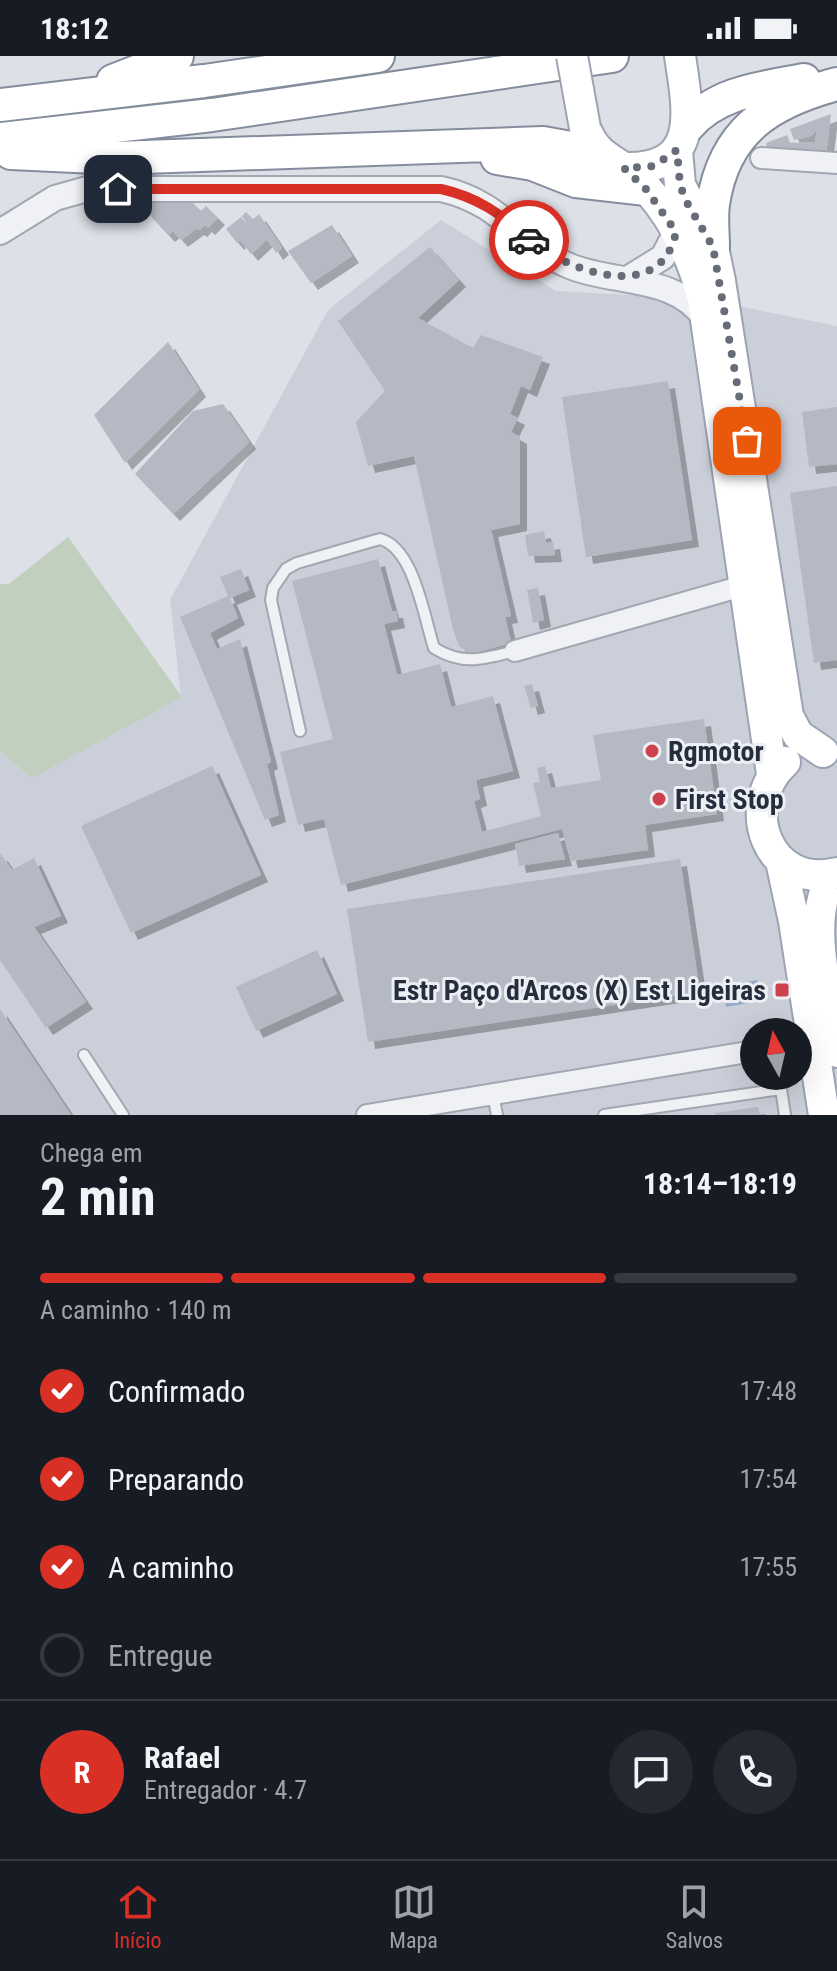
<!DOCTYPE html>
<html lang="pt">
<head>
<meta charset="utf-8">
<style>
	body { margin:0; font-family:"Roboto Condensed",sans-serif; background:#242831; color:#f1f3f6; height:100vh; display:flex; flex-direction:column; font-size:30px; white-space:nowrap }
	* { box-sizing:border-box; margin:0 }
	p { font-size:26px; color:#9ea1a6 }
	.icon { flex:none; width:44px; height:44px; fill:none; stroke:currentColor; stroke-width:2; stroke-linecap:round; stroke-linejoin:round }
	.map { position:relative; height:1059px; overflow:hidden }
	.panel { display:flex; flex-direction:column; background:#171b24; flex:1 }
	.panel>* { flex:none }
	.needle { width:52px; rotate:352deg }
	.controls { position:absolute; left:740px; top:962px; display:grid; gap:16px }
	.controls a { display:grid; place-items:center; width:72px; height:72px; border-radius:50%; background:#171b24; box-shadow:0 8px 32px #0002; font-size:40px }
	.pin { position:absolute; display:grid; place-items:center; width:68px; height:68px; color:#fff; margin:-34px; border-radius:16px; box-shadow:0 4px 12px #0006 }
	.courier { position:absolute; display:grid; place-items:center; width:80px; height:80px; margin:-40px; border:6px solid #d93025; border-radius:50%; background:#fff; color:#222; box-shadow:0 2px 10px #0007 }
	.overview em { font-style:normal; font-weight:700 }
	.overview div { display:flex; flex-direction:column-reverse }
	.overview { display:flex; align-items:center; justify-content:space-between; height:136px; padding:0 40px }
	h1 { font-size:52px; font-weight:700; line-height:60px }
	.bar { display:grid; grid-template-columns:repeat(4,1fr); gap:12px 8px; align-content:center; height:96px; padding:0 40px }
	.bar i { height:10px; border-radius:6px; background:#363941 }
	.bar .on { background:#d93025 }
	.bar p { grid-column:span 4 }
	.line { display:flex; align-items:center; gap:20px; padding:0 40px; border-top:2px solid #363941 }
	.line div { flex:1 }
	.round { display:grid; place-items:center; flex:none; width:84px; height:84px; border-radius:42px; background:#242831 }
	ol { padding:0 40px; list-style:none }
	li { display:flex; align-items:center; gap:24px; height:88px }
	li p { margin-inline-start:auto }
	li .icon { padding:8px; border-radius:50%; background:#d93025; color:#fff; stroke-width:4 }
	li:last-child { color:#9ea1a6 }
	li i { width:44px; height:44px; border:4px solid #363941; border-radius:50% }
	.status { display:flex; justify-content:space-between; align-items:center; height:56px; padding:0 40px; background:#171b24; direction:ltr }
	.status svg { height:22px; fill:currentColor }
	.menu { display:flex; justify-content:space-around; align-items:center; height:112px; border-top:2px solid #363941; background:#171b24; font-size:22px; color:#9ea1a6 }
	.menu a { display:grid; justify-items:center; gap:4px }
	.menu .on { color:#d93025 }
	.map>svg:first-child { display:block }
</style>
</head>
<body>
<div class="status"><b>18:12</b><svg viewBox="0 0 49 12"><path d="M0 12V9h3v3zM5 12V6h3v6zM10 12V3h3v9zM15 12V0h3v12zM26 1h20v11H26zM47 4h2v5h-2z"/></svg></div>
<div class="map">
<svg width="837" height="1059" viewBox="0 0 837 1059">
	<defs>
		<filter id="shadow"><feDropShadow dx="7" dy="7" stdDeviation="0" flood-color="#0004"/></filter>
	</defs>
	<rect width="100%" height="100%" fill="#dde0e7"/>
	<!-- built -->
	<path fill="#cbcfd9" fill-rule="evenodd" d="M 441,164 L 556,235 L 703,243 L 837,270 L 837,1059 L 0,1059 L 0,695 L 32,721 L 181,641 L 170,544 L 328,254 ZM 754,976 L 798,976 L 798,1020 L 754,1020 Z"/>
	<!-- green -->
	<path fill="#c1d0be" d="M 68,481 L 182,641 L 32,722 L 0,695 L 0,528 L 9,528 Z"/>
	<!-- water -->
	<path fill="#97abc7" d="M 757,924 L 761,945 L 726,951 L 723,930 Z"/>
	<!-- building -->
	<path fill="#b4b9c3" filter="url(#shadow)" d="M 831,58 L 826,98 L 767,93 L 766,87 L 787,79 L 790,87 L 815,86 L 817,73 L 811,80 L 794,84 L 790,73 Z
		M 137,145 L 191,145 L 201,155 L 206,150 L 218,162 L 208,172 L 205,169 L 200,174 L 197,172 L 181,184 L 173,175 L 168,179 Z
		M 246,156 L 253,163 L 259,158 L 282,192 L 276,197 L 267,183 L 251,198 L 240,184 L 237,187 L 226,173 L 241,161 L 247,168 L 242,160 Z
		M 332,169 L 352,200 L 311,227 L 288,195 Z
		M 430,191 L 459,224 L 418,262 L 473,292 L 481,279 L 543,301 L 530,334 L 521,330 L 510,358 L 518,362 L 511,376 L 520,381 L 520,468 L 491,474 L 511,560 L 505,561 L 511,587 L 471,598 L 459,590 L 453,573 L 414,400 L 368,410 L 356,366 L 385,335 L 338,265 Z
		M 168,286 L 199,334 L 125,407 L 94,359 Z
		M 668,325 L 692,484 L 586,501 L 562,341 Z
		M 223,348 L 249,386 L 173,458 L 135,418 L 193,355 Z
		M 837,351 L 837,408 L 809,411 L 802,356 Z
		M 837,430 L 837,604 L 814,607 L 790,437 Z
		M 544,475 L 546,487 L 553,486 L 555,499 L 528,500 L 525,479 Z
		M 378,503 L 392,555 L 396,555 L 398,565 L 384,568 L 397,619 L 440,608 L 451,651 L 493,640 L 513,715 L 476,724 L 480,743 L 474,745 L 482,776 L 541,760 L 533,727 L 540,726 L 537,712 L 545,710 L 551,732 L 601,724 L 593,679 L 704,663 L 717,758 L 645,769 L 648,794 L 571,805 L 562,773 L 341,829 L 324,763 L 298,769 L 280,696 L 333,683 L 292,525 Z
		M 241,513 L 249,534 L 230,542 L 238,562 L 210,577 L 217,593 L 240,583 L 271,706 L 267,708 L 279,759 L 265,764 L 180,561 L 228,540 L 220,521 Z
		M 538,532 L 544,564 L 533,567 L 527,534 Z
		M 532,628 L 538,650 L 531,652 L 524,630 Z
		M 212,710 L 261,819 L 131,877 L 81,770 Z
		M 558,777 L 565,803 L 519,810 L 515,788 Z
		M 0,797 L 12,814 L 34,802 L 61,860 L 34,871 L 86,946 L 46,972 L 0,904 Z
		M 680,803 L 700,936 L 368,986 L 347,853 Z
		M 317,894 L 337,938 L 256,975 L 236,931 Z
		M 0,953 L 71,1059 L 0,1059 Z
		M 758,1051 L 760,1059 L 715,1059 L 715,1057 Z"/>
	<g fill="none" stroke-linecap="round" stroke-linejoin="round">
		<!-- service casing -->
		<g stroke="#a2a7b1" stroke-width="14">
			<path id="service" d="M 300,675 L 271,544 L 273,532 L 286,513 L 297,507 L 380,483 C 414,492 424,561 434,592 C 463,610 484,603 515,595
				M 84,999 L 123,1059
				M 493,1038 L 497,1059
				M 604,1059 L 781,1033 L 785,1059"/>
		</g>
		<!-- minor casing -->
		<g stroke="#a2a7b1" stroke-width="24">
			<path id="minor" d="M 761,102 L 837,107
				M 515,595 L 746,529
				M 367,1059 L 754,995"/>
		</g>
		<!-- tertiary casing -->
		<g stroke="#a2a7b1" stroke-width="28">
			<path id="tertiary" d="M 0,176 L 55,142 L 87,133 L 441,133 C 505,147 519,190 572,211 C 615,228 677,219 706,264
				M 629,222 L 663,201 L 676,176"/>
		</g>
		<!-- primary casing -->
		<g stroke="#9ca3b2" stroke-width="34">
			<path id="primary" d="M 587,76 C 598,102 617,104 636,122 C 670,153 692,199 703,243 L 772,718
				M 677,94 L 680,129 L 713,191 L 720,225 L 788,660 L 798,679 L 823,696
				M 624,112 C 702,114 688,54 680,0
				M 785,706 C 737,750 768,834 837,817
				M 781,805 L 794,865 L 824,1059
				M 835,818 C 802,857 830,948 837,996"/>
		</g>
		<!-- trunk casing -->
		<g stroke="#848c9d" stroke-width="36">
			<path id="trunk" d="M 113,25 L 177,0
				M 0,49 L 204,25 L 378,0
				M 688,70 C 717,36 762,32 804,24
				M 0,83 L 212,59 L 612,0
				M 11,97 L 117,102 L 543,87 L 598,97
				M 497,102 L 533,108 L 576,125 L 646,133
				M 713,191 C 713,177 711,162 713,148 C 724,74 770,46 837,28"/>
		</g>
		<!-- service -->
		<use href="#service" stroke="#eff1f5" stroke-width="10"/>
		<!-- minor -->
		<use href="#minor" stroke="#eff1f5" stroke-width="20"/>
		<!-- tertiary -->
		<use href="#tertiary" stroke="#eff1f5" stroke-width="24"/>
		<!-- primary -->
		<use href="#primary" stroke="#fff" stroke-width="30"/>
		<!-- trunk -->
		<use href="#trunk" stroke="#fff" stroke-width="32"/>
		<!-- primary-bridge casing -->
		<g stroke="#9ca3b2" stroke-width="34" stroke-linecap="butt">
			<path id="primary-bridge" d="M 572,0 L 585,72"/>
		</g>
		<!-- primary-bridge -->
		<use href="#primary-bridge" stroke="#fff" stroke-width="30"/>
	</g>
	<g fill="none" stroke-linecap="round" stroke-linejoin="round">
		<!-- done -->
		<path stroke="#666c78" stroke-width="8" stroke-dasharray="0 14.4" d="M 529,184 C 568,215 661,250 676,176 L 646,133 L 624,112 L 654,110 L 677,94 L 680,129 L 686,145 L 713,191 L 747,385"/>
		<!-- route -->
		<path stroke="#d93025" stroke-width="10" d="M 118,133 L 441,133 C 477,141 502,158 529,184"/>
	</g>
	<!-- markers -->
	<g fill="#cc414b" stroke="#eceff4" stroke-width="3">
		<circle cx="652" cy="695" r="8"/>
		<circle cx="659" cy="743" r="8"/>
		<rect x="774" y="926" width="16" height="16" rx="4"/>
	</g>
	<g text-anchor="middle" stroke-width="6" stroke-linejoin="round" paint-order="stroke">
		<!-- poi labels -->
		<g font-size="28" font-weight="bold" fill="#262d3d" stroke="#eceff4" text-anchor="start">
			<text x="668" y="705">Rgmotor</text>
			<text x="675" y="753">First Stop</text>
			<text x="766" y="944" text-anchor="end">Estr Paço d'Arcos (X) Est Ligeiras</text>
		</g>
	</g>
</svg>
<div class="controls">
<a><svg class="needle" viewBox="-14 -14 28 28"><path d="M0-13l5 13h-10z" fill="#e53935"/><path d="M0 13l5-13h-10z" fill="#9ea1a6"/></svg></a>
</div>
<div class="pin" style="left:747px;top:385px;background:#ea580c"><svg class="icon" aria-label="bag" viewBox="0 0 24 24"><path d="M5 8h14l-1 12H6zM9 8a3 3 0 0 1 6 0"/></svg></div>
<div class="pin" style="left:118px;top:133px;background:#1f2937"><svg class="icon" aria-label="home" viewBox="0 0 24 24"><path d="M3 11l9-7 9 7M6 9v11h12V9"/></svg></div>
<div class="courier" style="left:529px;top:184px"><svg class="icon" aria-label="car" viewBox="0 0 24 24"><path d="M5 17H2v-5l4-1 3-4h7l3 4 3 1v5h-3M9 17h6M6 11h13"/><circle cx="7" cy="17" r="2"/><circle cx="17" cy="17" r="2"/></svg></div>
</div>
<section class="panel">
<div class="overview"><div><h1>2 min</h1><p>Chega em</p></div><em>18:14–18:19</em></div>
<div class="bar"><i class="on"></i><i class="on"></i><i class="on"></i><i></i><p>A caminho · 140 m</p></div>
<ol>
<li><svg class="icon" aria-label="check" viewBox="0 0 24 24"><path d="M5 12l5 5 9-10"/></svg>Confirmado<p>17:48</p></li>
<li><svg class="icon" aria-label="check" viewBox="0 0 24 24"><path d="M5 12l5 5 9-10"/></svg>Preparando<p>17:54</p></li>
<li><svg class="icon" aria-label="check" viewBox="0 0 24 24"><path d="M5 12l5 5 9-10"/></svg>A caminho<p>17:55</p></li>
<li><i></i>Entregue</li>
</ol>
<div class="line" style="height:144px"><b class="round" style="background:#d93025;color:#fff">R</b><div><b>Rafael</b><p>Entregador · 4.7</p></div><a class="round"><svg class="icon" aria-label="chat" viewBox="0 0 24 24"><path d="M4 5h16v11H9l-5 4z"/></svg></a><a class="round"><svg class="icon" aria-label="phone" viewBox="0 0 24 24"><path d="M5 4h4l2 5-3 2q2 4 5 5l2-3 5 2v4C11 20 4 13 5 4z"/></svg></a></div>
</section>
<nav class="menu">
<a class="on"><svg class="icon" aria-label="home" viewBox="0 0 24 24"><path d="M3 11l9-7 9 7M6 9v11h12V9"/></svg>Início</a>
<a><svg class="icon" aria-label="map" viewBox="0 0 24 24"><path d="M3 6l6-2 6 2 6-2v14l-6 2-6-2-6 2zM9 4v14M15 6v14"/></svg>Mapa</a>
<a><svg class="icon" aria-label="saved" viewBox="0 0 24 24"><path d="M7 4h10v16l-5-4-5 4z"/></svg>Salvos</a>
</nav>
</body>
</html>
